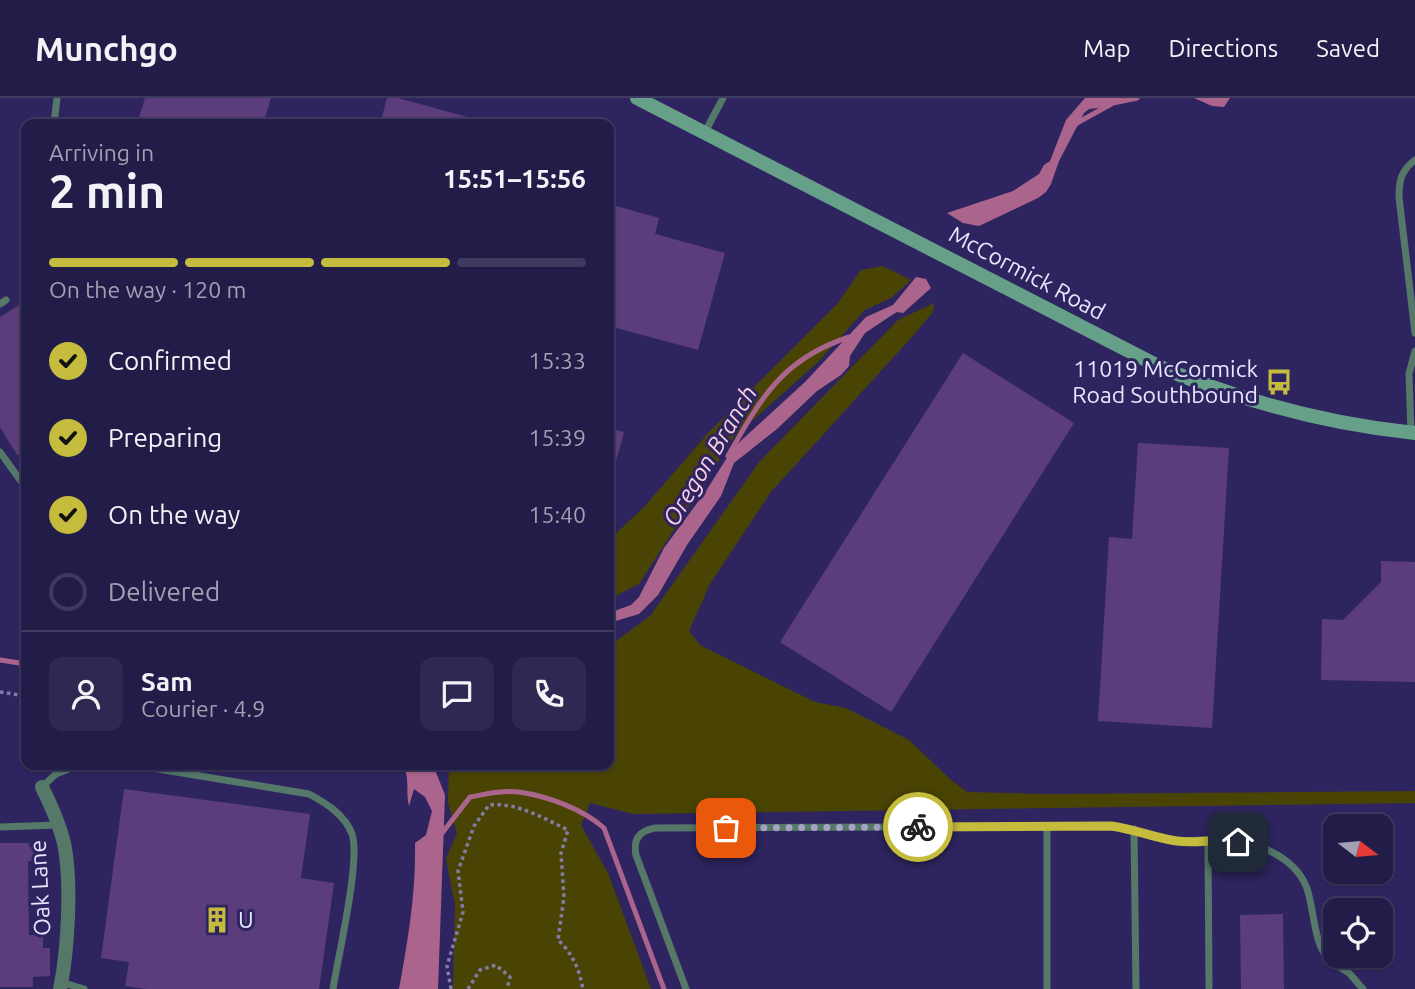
<!DOCTYPE html>
<html lang="en">
<head>
<meta charset="utf-8">
<style>
	body { margin:0; font-family:Ubuntu,sans-serif; background:#2e2952; color:#f1f3f6; height:100vh; display:flex; flex-direction:column; font-size:26px; white-space:nowrap }
	* { box-sizing:border-box; margin:0 }
	p { font-size:23px; color:#a2a1b4 }
	.icon { flex:none; width:38px; height:38px; fill:none; stroke:currentColor; stroke-width:2; stroke-linecap:round; stroke-linejoin:round }
	.map { position:relative; flex:1; overflow:hidden }
	.drawer { position:absolute; left:21px; top:21px; width:593px; height:651px; display:flex; flex-direction:column; background:#221c48; border-radius:14px; box-shadow:0 2px 5px #0004,0 0 0 2px #3f3a60 }
	.drawer>* { flex:none }
	.needle { width:46px; rotate:106deg }
	.controls { position:absolute; left:1323px; top:716px; display:grid; gap:14px }
	.controls a { display:grid; place-items:center; width:70px; height:70px; border-radius:14px; background:#221c48; box-shadow:0 2px 5px #0004,0 0 0 2px #3f3a60; font-size:35px }
	.pin { position:absolute; display:grid; place-items:center; width:60px; height:60px; color:#fff; margin:-30px; border-radius:14px; box-shadow:0 4px 10px #0006 }
	.courier { position:absolute; display:grid; place-items:center; width:70px; height:70px; margin:-35px; border:5px solid #c5bc3d; border-radius:50%; background:#fff; color:#222; box-shadow:0 2px 9px #0007 }
	.summary em { font-style:normal; font-weight:700 }
	.summary div { display:flex; flex-direction:column-reverse }
	.summary { display:flex; align-items:center; justify-content:space-between; height:119px; padding:0 28px }
	h1 { font-size:46px; font-weight:700; line-height:52px }
	.bar { display:grid; grid-template-columns:repeat(4,1fr); gap:10px 7px; align-content:center; height:84px; padding:0 28px }
	.bar i { height:9px; border-radius:5px; background:#3f3a60 }
	.bar .active { background:#c5bc3d }
	.bar p { grid-column:span 4 }
	.line { display:flex; align-items:center; gap:18px; padding:0 28px; border-top:2px solid #3f3a60 }
	.line div { flex:1 }
	.round { display:grid; place-items:center; flex:none; width:74px; height:74px; border-radius:14px; background:#2e2952 }
	ol { padding:0 28px; list-style:none }
	li { display:flex; align-items:center; gap:21px; height:77px }
	li p { margin-inline-start:auto }
	li .icon { padding:7px; border-radius:50%; background:#c5bc3d; color:#111; stroke-width:4 }
	li:last-child { color:#a2a1b4 }
	li i { width:38px; height:38px; border:4px solid #3f3a60; border-radius:50% }
	header { display:flex; align-items:center; gap:42px; box-sizing:border-box; height:98px; padding:0 35px; background:#221c48; border-bottom:2px solid #3f3a60 }
	header strong { font-size:33px }
	nav { display:flex; gap:38px; margin-inline-start:auto; font-size:24px }
	.map>svg:first-child { display:block }
</style>
</head>
<body>
<header>
<strong>Munchgo</strong>
<nav><a>Map</a><a>Directions</a><a>Saved</a></nav>
</header>
<div class="map">
<svg width="1415" height="891" viewBox="0 0 1415 891">
	<rect width="100%" height="100%" fill="#2e2560"/>
	<!-- green -->
	<path fill="#494404" d="M 883,168 L 911,182 L 891,200 L 865,212 L 817,265 L 734,339 L 639,486 L 609,501 L 609,442 L 645,408 L 708,335 L 838,205 L 861,172 Z
		M 934,205 L 933,214 L 910,241 L 771,394 L 710,486 L 689,533 L 700,547 L 815,604 L 846,610 L 909,642 L 950,681 L 967,694 L 1047,696 L 1415,693 L 1415,705 L 633,716 L 590,705 L 581,727 L 608,775 L 651,891 L 453,891 L 455,807 L 446,761 L 457,735 L 448,705 L 449,667 L 609,667 L 609,548 L 650,518 L 760,363 L 898,222 Z"/>
	<!-- water -->
	<path fill="#ab658d" d="M 1085,0 L 1124,0 L 1107,9 L 1089,11 L 1084,15 L 1059,63 L 1051,86 L 1046,94 L 1038,100 L 979,128 L 963,125 L 947,115 L 1013,93 L 1039,76 L 1044,67 L 1050,63 L 1066,22 Z
		M 1194,0 L 1230,0 L 1224,9 L 1212,8 Z
		M 916,179 L 926,181 L 931,190 L 903,215 L 897,214 L 889,219 L 865,235 L 850,258 L 849,268 L 841,277 L 817,293 L 777,331 L 734,365 L 721,398 L 687,447 L 658,497 L 639,516 L 609,525 L 609,515 L 631,507 L 639,499 L 664,450 L 706,393 L 733,350 L 805,284 L 866,219 L 893,207 Z
		M 402,667 L 433,667 L 445,697 L 438,891 L 399,891 C 408,842 416,795 415,745 L 426,737 L 432,713 L 425,699 L 414,691 L 409,708 C 405,695 411,678 402,667 Z"/>
	<g fill="none" stroke-linecap="round" stroke-linejoin="round">
		<!-- stream -->
		<path stroke="#ab658d" stroke-width="5" d="M 1074,28 L 1077,25 L 1113,5 L 1137,0
			M 728,358 C 761,300 782,261 849,239
			M 0,562 L 26,566
			M 439,739 L 470,699 C 486,696 503,692 519,694 C 547,698 583,711 604,730 L 664,891"/>
	</g>
	<!-- building -->
	<path fill="#5c3d7b" d="M 145,0 L 271,0 L 263,26 L 137,26 Z
		M 387,0 L 398,0 L 478,22 L 478,26 L 380,26 Z
		M 609,106 L 659,120 L 655,136 L 725,155 L 698,252 L 609,228 Z
		M 19,207 L 26,220 L 26,352 L 17,357 L 0,329 L 0,219 Z
		M 963,255 L 1074,325 L 891,614 L 780,544 Z
		M 609,330 L 624,334 L 613,374 L 609,374 Z
		M 1138,345 L 1229,350 L 1212,630 L 1098,623 L 1109,439 L 1132,441 Z
		M 1381,463 L 1415,464 L 1415,584 L 1321,582 L 1322,521 L 1343,522 L 1381,484 Z
		M 124,691 L 310,716 L 301,780 L 334,785 L 319,891 L 146,891 L 125,888 L 129,864 L 101,860 Z
		M 0,745 L 29,745 L 29,749 L 39,749 L 39,763 L 28,763 L 29,837 L 43,837 L 43,850 L 50,850 L 50,878 L 33,879 L 33,889 L 0,889 Z
		M 1283,816 L 1284,891 L 1241,891 L 1240,817 Z"/>
	<g fill="none" stroke-linecap="round" stroke-linejoin="round">
		<!-- path -->
		<path stroke="#827da8" stroke-width="3.5" stroke-dasharray="3.5 3.5" stroke-linecap="butt" d="M 0,594 L 26,598
			M 451,891 L 447,868 L 463,814 L 458,773 L 474,728 L 489,707 C 517,704 543,720 568,732 L 561,755 L 564,799 L 558,842 C 573,856 579,871 583,891
			M 468,891 L 480,872 L 496,867 L 510,879 L 507,891"/>
		<!-- service -->
		<path stroke="#557869" stroke-width="7" d="M 54,26 L 57,0
			M 705,34 L 723,0
			M 1415,62 C 1401,73 1399,82 1399,99 L 1415,235
			M 0,206 L 6,202
			M 1411,335 L 1409,276 L 1415,253
			M 0,354 L 26,390
			M 134,667 L 309,696 C 326,705 345,717 352,736 C 361,761 338,859 333,891
			M 42,689 L 56,676 L 79,667
			M 0,729 L 58,727
			M 1134,731 L 1136,891
			M 1208,742 L 1209,889
			M 61,884 L 84,891
			M 686,891 L 636,757 C 633,741 639,733 655,730 L 1111,728 C 1134,731 1155,741 1178,743 C 1193,744 1207,740 1221,741 C 1252,742 1293,757 1306,788 C 1314,807 1313,843 1327,859 C 1333,866 1342,870 1349,875 C 1354,880 1358,886 1363,891
			M 1047,891 L 1047,728"/>
		<!-- minor -->
		<path stroke="#557869" stroke-width="14" d="M 42,689 C 51,707 59,725 64,745 C 72,783 68,853 60,891"/>
		<!-- secondary -->
		<path stroke="#67a088" stroke-width="14" d="M 637,0 L 1160,269 C 1242,303 1326,326 1415,335"/>
	</g>
	<g fill="none" stroke-linecap="round" stroke-linejoin="round">
		<!-- done -->
		<path stroke="#a6a2c6" stroke-width="7" stroke-dasharray="0 12.6" d="M 726,730 L 918,729"/>
		<!-- route -->
		<path stroke="#c5bc3d" stroke-width="9" d="M 918,729 L 1111,728 C 1135,731 1154,740 1177,743 C 1197,746 1217,740 1238,744"/>
	</g>
	<!-- icons -->
	<defs>
		<g id="bus-bare" transform="scale(2.1)"><path d="M-5-6H5V4H4V6H2V4H-2V6H-4V4H-5ZM-3.5-4V0h7V-4ZM-3.5 1.2v1.5H-2V1.2ZM2 1.2v1.5H3.5V1.2Z" fill="#c5bc3d" stroke="#2e2560" stroke-width="2.5" paint-order="stroke"/></g>
		<g id="building-bare" transform="scale(2.1)"><path d="M-4-6H4V6H1V3H-1V6H-4ZM-2.5-4.3h1.7v1.8h-1.7ZM.8-4.3h1.7v1.8H.8ZM-2.5-1h1.7V.8h-1.7ZM.8-1h1.7V.8H.8Z" fill="#c5bc3d" stroke="#2e2560" stroke-width="2.5" paint-order="stroke"/></g>
	</defs>
	<g fill-rule="evenodd">
		<use href="#bus-bare" x="1279" y="284"/>
		<use href="#building-bare" x="217" y="822"/>
	</g>
	<g text-anchor="middle" stroke-width="6" stroke-linejoin="round" paint-order="stroke">
		<!-- street labels -->
		<g font-size="23" fill="#e6e6fd" stroke="#2e2560">
			<text transform="translate(1027 175) rotate(28)" y="8">McCormick Road</text>
			<text transform="translate(40 790) rotate(-93)" y="8">Oak Lane</text>
		</g>
		<!-- poi labels -->
		<g font-size="23" fill="#e6e6fd" stroke="#2e2560" text-anchor="end">
			<text x="1258" y="279">11019 McCormick<tspan x="1258" dy="26">Road Southbound</tspan></text>
			<text x="238" y="830" text-anchor="start">U</text>
		</g>
		<!-- water labels -->
		<g font-size="24" font-style="italic" fill="#f8cfe4" stroke="#2e2560">
			<text transform="translate(710 358) rotate(-59)" y="8">Oregon Branch</text>
		</g>
	</g>
</svg>
<div class="controls">
<a><svg class="needle" viewBox="-14 -14 28 28"><path d="M0-13l5 13h-10z" fill="#e53935"/><path d="M0 13l5-13h-10z" fill="#a2a1b4"/></svg></a>
<a><svg class="icon" aria-label="locate" viewBox="0 0 24 24"><circle cx="12" cy="12" r="6"/><path d="M12 2v4M12 18v4M2 12h4M18 12h4"/></svg></a>
</div>
<div class="pin" style="left:726px;top:730px;background:#ea580c"><svg class="icon" aria-label="bag" viewBox="0 0 24 24"><path d="M5 8h14l-1 12H6zM9 8a3 3 0 0 1 6 0"/></svg></div>
<div class="pin" style="left:1238px;top:744px;background:#1f2937"><svg class="icon" aria-label="home" viewBox="0 0 24 24"><path d="M3 11l9-7 9 7M6 9v11h12V9"/></svg></div>
<div class="courier" style="left:918px;top:729px"><svg class="icon" aria-label="bike" viewBox="0 0 24 24"><circle cx="6" cy="16" r="4"/><circle cx="18" cy="16" r="4"/><path d="M6 16l4-8h5l3 8M10 8l3 8H6M13 5h3"/></svg></div>
<section class="drawer">
<div class="summary"><div><h1>2 min</h1><p>Arriving in</p></div><em>15:51–15:56</em></div>
<div class="bar"><i class="active"></i><i class="active"></i><i class="active"></i><i></i><p>On the way · 120 m</p></div>
<ol>
<li><svg class="icon" aria-label="check" viewBox="0 0 24 24"><path d="M5 12l5 5 9-10"/></svg>Confirmed<p>15:33</p></li>
<li><svg class="icon" aria-label="check" viewBox="0 0 24 24"><path d="M5 12l5 5 9-10"/></svg>Preparing<p>15:39</p></li>
<li><svg class="icon" aria-label="check" viewBox="0 0 24 24"><path d="M5 12l5 5 9-10"/></svg>On the way<p>15:40</p></li>
<li><i></i>Delivered</li>
</ol>
<div class="line" style="height:126px"><a class="round"><svg class="icon" aria-label="person" viewBox="0 0 24 24"><circle cx="12" cy="8" r="4"/><path d="M4 21q1-7 8-7t8 7"/></svg></a><div><b>Sam</b><p>Courier · 4.9</p></div><a class="round"><svg class="icon" aria-label="chat" viewBox="0 0 24 24"><path d="M4 5h16v11H9l-5 4z"/></svg></a><a class="round"><svg class="icon" aria-label="phone" viewBox="0 0 24 24"><path d="M5 4h4l2 5-3 2q2 4 5 5l2-3 5 2v4C11 20 4 13 5 4z"/></svg></a></div>
</section>
</div>
</body>
</html>
